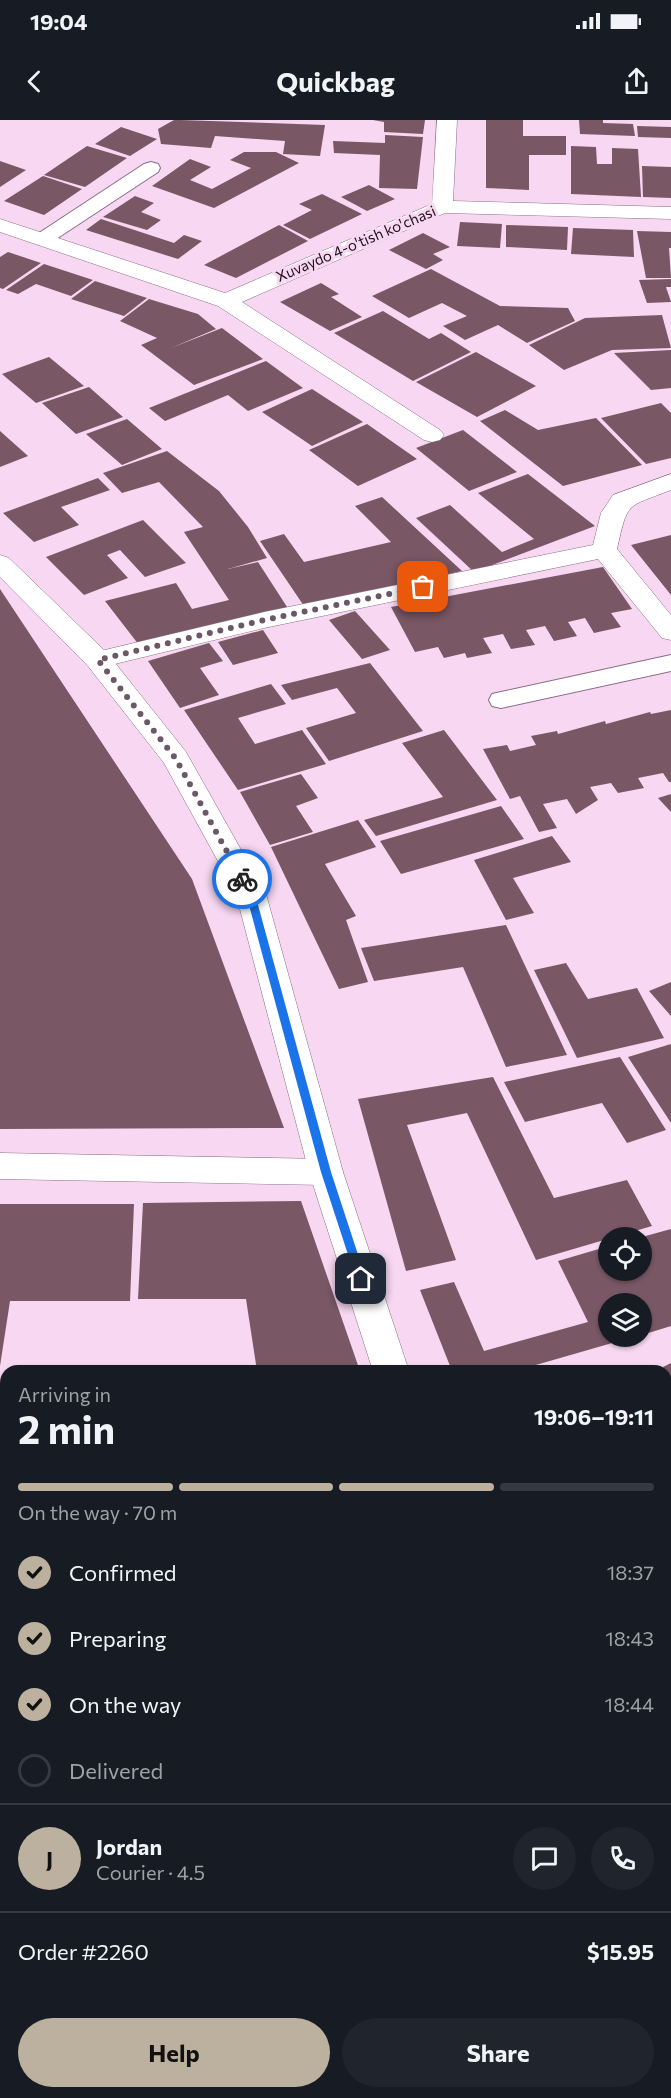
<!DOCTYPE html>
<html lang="en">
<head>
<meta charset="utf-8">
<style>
	body { margin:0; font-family:Commissioner,sans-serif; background:#20242c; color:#f1f3f6; height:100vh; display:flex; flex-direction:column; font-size:22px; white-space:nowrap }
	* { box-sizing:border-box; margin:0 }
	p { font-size:20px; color:#9ea1a6 }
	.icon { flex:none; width:33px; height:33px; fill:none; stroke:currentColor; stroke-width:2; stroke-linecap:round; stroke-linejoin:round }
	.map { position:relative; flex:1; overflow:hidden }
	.details { position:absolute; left:0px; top:1245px; width:672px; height:734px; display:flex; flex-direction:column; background:#171b24; border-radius:18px 18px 0 0; box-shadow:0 2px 4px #0004 }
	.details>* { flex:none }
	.fabs { position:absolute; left:598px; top:1107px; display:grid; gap:12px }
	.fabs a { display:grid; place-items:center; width:54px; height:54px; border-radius:50%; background:#171b24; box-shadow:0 2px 4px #0004; font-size:30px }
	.pin { position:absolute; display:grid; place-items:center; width:51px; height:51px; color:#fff; margin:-26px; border-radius:12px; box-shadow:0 3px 9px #0006 }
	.courier { position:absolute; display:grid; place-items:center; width:60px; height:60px; margin:-30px; border:4px solid #1a73e8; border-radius:50%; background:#fff; color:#222; box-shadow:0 2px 8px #0007 }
	.overview em { font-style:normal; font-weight:700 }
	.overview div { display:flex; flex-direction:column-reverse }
	.overview { display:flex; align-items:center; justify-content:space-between; height:102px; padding:0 18px }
	h1 { font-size:39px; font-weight:700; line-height:45px }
	.bar { display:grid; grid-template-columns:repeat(4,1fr); gap:9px 6px; align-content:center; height:72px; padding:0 18px }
	.bar i { height:8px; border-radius:4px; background:#363941 }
	.bar .on { background:#bcb09e }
	.bar p { grid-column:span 4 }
	.line { display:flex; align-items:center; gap:15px; padding:0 18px; border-top:2px solid #363941 }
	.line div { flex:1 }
	.round { display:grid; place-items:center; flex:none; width:63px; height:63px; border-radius:32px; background:#20242c }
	ol { padding:0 18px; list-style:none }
	li { display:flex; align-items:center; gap:18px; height:66px }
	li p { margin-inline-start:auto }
	li .icon { padding:6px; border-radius:50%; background:#bcb09e; color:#111; stroke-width:4 }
	li:last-child { color:#9ea1a6 }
	li i { width:33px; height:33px; border:3px solid #363941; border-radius:50% }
	.button { display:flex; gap:12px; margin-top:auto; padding:12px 18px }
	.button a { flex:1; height:69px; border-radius:36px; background:#bcb09e; color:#111; font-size:24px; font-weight:700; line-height:69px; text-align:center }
	.button a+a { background:#20242c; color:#f1f3f6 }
	.status { display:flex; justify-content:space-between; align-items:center; height:42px; padding:0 30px; background:#171b24; direction:ltr }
	.status svg { height:16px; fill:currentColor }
	header { display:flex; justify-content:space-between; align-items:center; height:78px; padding:0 18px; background:#171b24; font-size:27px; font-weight:700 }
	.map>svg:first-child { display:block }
</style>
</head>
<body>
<div class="status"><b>19:04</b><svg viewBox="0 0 49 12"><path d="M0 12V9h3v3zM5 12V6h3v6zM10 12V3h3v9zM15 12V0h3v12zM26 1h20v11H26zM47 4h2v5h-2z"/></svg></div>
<header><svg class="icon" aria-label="back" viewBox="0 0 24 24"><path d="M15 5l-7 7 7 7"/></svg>Quickbag<svg class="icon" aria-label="share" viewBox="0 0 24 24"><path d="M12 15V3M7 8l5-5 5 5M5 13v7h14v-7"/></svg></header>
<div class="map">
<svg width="671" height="1978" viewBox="0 0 671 1978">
	<rect width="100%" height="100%" fill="#f7d7f1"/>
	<!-- building -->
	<path fill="#795765" d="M 174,0 L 180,0 L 325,5 L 320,36 L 283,34 L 285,21 L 215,16 L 211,28 L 161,24 L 158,9 Z
		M 373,0 L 425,0 L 423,14 L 384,12 L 384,2 Z
		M 486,0 L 523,0 L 523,16 L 566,16 L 566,35 L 529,35 L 529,70 L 486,68 Z
		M 579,0 L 603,0 L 603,3 L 633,4 L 635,16 L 580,14 Z
		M 637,6 L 671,7 L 671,18 L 638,17 Z
		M 121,7 L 157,19 L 130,36 L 95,24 Z
		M 385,15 L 423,17 L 417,69 L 379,68 L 380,35 L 334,33 L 333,21 L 385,23 Z
		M 87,26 L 127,38 L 85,67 L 44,55 Z
		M 571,26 L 596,27 L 597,44 L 612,44 L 612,28 L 638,29 L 641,77 L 571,74 Z
		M 244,32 L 276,32 L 299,43 L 214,88 L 152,66 L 190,39 L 211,47 L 190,60 L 212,69 L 251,48 L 230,40 Z
		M 0,41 L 26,50 L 0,67 Z
		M 642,46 L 671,47 L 671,78 L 643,77 Z
		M 43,56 L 82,69 L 44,95 L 4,81 Z
		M 369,65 L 395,79 L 367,91 L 341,77 Z
		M 322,74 L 362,94 L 310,119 L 283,105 L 312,90 L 299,84 Z
		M 135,76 L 154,83 L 141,92 L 161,100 L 147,110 L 103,97 Z
		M 101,99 L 174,123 L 184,115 L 202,121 L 178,139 L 86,110 Z
		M 460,102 L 502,104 L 500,128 L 457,126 Z
		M 279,105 L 308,121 L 236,158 L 204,145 Z
		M 506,105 L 568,107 L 567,130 L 506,127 Z
		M 573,108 L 633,110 L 634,137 L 571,134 Z
		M 637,111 L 671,112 L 671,128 L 669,128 L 671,158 L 646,158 Z
		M 423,113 L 450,127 L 433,134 L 443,140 L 426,149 L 389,130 Z
		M 8,132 L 41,143 L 3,169 L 0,168 L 0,137 Z
		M 44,144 L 93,160 L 71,176 L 36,164 L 18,174 L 6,170 Z
		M 431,149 L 500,186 L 568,188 L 575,201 L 527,223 L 498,205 L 465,220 L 443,206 L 467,196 L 442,183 L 409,198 L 372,176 Z
		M 671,159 L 671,167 L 666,167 L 671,182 L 647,183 L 639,160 Z
		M 95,161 L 147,178 L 124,196 L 71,179 Z
		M 321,163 L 339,174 L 331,177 L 362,197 L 330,211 L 280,182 Z
		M 149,179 L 198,194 L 216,209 L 171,228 L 222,208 L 263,239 L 194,265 L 141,225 L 157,218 L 120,201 Z
		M 383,191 L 429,219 L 441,213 L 471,232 L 413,261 L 334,213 Z
		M 662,195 L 671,228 L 612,230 L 564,250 L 529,225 L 585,198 Z
		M 671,230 L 671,268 L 651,270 L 614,233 Z
		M 476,232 L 536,266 L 477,297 L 416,262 Z
		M 49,237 L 84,266 L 36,283 L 2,254 Z
		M 266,241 L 303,268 L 248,291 L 228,275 L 165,301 L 149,288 Z
		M 89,267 L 123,297 L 76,314 L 42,283 Z
		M 312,269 L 363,302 L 312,326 L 262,292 Z
		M 661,283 L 671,293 L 671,338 L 646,344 L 601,298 Z
		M 505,290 L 538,310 L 596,298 L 642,345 L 563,366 L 480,301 Z
		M 127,299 L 162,329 L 122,345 L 86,314 Z
		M 367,304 L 417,339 L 358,366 L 309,330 Z
		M 463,310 L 517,352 L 469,371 L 416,328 Z
		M 0,311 L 28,336 L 0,347 Z
		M 167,331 L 219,371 L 248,407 L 267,438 L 228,449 L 258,442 L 289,490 L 139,525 L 105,481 L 176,463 L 192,489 L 229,480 L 184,412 L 203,407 L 159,362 L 122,373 L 103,353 Z
		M 528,354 L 595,406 L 474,452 L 416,398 L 450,385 L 502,432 L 534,419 L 478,373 Z
		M 98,358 L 110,370 L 61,387 L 79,405 L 34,422 L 3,393 Z
		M 382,377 L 462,451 L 304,486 L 260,421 L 284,414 L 304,442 L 391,422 L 355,386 Z
		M 143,400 L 186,443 L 145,457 L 120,430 L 107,435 L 128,458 L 84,475 L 46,437 Z
		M 671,415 L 671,475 L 631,425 Z
		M 603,447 L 632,489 L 611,493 L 621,507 L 594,513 L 585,498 L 568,502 L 577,516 L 554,521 L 545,506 L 526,510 L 535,525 L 511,529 L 503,514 L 483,518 L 492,533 L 467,538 L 465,533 L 444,538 L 438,527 L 415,532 L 391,487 Z
		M 0,469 L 192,759 L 284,1008 L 0,1009 Z
		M 355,491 L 390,530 L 362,539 L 329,500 Z
		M 263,510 L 278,533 L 233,545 L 218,522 Z
		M 209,523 L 223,541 L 200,548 L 219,575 L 180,588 L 148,541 Z
		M 370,543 L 423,611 L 329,641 L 306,608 L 356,593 L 337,568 L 292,580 L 281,565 Z
		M 271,564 L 286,584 L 238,598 L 255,624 L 302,610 L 326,644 L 238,670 L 184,590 Z
		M 671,590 L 671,662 L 669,662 L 663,653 L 638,658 L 644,668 L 618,673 L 611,663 L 590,667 L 598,680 L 576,694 L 567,679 L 543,684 L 557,708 L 539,712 L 520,676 L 510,679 L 483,629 L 507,625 L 510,631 L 536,625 L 531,616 L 557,611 L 558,614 L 605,601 L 606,604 L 650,592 L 651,594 Z
		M 444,610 L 497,680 L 376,716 L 364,700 L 443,677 L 402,623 Z
		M 301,654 L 318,678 L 296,686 L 313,712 L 270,725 L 240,672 Z
		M 671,674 L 671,692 L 658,678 Z
		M 501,686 L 524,719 L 401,754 L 380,721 Z
		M 358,700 L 376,727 L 325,744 L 356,796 L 346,800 L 368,862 L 339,869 L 271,727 Z
		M 552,716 L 571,742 L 513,758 L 534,793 L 506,800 L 474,740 Z
		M 506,805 L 567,935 L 506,947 L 463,847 L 374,861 L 361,828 Z
		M 566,843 L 588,879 L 637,868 L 664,918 L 577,938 L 534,850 Z
		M 671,862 L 671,896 L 649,871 Z
		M 671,924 L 671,1003 L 628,937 Z
		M 620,937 L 666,1010 L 627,1023 L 602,983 L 525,1002 L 504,962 Z
		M 493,957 L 554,1078 L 627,1060 L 652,1106 L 536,1140 L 467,993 L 407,1005 L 456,1140 L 406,1151 L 358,979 Z
		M 301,1081 L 360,1251 L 257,1251 L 246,1179 L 138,1179 L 143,1083 Z
		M 0,1084 L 134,1084 L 130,1181 L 10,1181 L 0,1246 Z
		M 671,1109 L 671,1206 L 642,1215 L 642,1184 L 609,1184 L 609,1216 L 633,1217 L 515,1251 L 452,1251 L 420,1170 L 454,1162 L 484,1231 L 588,1202 L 558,1141 L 609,1126 L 609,1150 L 642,1150 L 642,1117 Z
		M 671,1243 L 671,1263 L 663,1247 Z
		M 671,1374 L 671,1415 L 666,1417 L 666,1376 Z
		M 3,1421 L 6,1421 L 6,1543 L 0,1543 L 0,1451 Z
		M 671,1548 L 671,1591 L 666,1593 L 666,1550 Z
		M 0,1674 L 6,1674 L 6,1769 L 0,1769 Z
		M 56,1972 L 185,1972 L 186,1978 L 36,1978 Z
		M 194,1972 L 337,1972 L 338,1978 L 196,1978 Z
		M 510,1972 L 543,1972 L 543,1973 L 527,1978 L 512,1978 Z
		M 588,1972 L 623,1972 L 625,1978 L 572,1978 Z"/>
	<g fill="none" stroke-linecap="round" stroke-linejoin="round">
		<!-- service casing -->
		<g stroke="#896d85" stroke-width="2">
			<path id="service" d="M 151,42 L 158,44 L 160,48 L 158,52 L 50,123 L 36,123 L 33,119 L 36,115 L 144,44 Z
				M 671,535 L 671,551 L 501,588 L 492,586 L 489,580 L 492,574 L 501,572 Z"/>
		</g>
		<!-- minor casing -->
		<g stroke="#896d85" stroke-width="1">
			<path id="minor" d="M 437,0 L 457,0 L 453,81 L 671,87 L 671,99 L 445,93 L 242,182 L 440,310 L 444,315 L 440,320 L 432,322 L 424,320 L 218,186 L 0,112 L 0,99 L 225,173 L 432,84 Z
				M 671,354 L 671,370 C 625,388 628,381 617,429 L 671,495 L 671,520 L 662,518 L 598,439 L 264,508 L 98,548 L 88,546 L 85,540 L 88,534 L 264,492 L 593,425 L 601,393 L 613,375 Z
				M 0,1033 L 326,1039 L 338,1043 L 343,1052 L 338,1061 L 326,1065 L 0,1059 Z
				M 0,1592 L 6,1592 L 6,1632 L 0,1632 Z"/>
		</g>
		<!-- tertiary casing -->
		<g stroke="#896d85" stroke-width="1">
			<path id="tertiary" d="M 0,435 L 9,438 L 108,534 L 186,632 L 266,774 L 343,1052 L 409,1251 L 373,1251 L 309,1052 L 236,774 L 164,643 L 88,546 L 0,457 Z
				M 666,1883 L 671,1885 L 671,1942 L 666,1940 Z"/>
		</g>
		<!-- service -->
		<use href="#service" fill="#fff" fill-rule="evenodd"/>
		<!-- minor -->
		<use href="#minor" fill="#fff" fill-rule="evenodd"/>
		<!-- tertiary -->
		<use href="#tertiary" fill="#fff" fill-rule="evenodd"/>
	</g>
	<!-- route -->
	<path fill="#1a73e8" d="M 239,757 L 245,757 L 255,774 L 331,1052 L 366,1159 L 361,1163 L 356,1159 L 321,1052 L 246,774 L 238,759 Z"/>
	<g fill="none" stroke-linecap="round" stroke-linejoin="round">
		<!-- done -->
		<path stroke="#6b5867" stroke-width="6" stroke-dasharray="0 10.8" d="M 242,759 L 176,639 L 98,540 L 264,500 L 423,467"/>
	</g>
	<g text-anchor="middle" stroke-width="6" stroke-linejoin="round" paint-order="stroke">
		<!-- far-street labels -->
		<g font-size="15" fill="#1f141d" stroke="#f7d7f1">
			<text transform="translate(356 124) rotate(-23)" y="5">Xuvaydo 4-o'tish ko'chasi</text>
		</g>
	</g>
</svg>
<div class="fabs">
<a><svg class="icon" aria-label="locate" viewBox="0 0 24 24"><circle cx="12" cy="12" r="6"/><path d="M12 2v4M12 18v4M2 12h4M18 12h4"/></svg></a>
<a><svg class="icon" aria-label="layers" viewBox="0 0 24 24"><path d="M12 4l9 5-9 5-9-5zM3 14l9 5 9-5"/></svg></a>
</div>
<div class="pin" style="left:423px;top:467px;background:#ea580c"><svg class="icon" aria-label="bag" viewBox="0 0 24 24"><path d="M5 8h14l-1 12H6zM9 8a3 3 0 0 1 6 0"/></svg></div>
<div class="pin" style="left:361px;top:1159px;background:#1f2937"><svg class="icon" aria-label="home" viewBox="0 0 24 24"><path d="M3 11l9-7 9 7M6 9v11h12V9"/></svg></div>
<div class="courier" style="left:242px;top:759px"><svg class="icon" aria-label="bike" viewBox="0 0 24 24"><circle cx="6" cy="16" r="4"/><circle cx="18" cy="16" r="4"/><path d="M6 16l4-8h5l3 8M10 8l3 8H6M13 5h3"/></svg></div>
<section class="details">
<div class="overview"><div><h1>2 min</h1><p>Arriving in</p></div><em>19:06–19:11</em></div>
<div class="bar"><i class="on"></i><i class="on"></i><i class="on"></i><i></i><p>On the way · 70 m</p></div>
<ol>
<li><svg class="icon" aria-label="check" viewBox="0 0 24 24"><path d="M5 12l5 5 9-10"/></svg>Confirmed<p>18:37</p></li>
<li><svg class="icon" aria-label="check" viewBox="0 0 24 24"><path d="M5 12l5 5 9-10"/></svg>Preparing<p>18:43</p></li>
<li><svg class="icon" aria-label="check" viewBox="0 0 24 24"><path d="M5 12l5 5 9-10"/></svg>On the way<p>18:44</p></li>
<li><i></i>Delivered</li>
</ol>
<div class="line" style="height:108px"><b class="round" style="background:#bcb09e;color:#111">J</b><div><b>Jordan</b><p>Courier · 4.5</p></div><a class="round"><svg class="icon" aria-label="chat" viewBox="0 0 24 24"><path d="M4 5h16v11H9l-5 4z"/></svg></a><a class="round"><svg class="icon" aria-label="phone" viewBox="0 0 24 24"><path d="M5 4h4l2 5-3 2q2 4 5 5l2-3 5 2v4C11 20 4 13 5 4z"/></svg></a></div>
<div class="line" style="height:78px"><div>Order #2260</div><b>$15.95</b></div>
<div class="button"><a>Help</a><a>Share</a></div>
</section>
</div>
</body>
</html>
